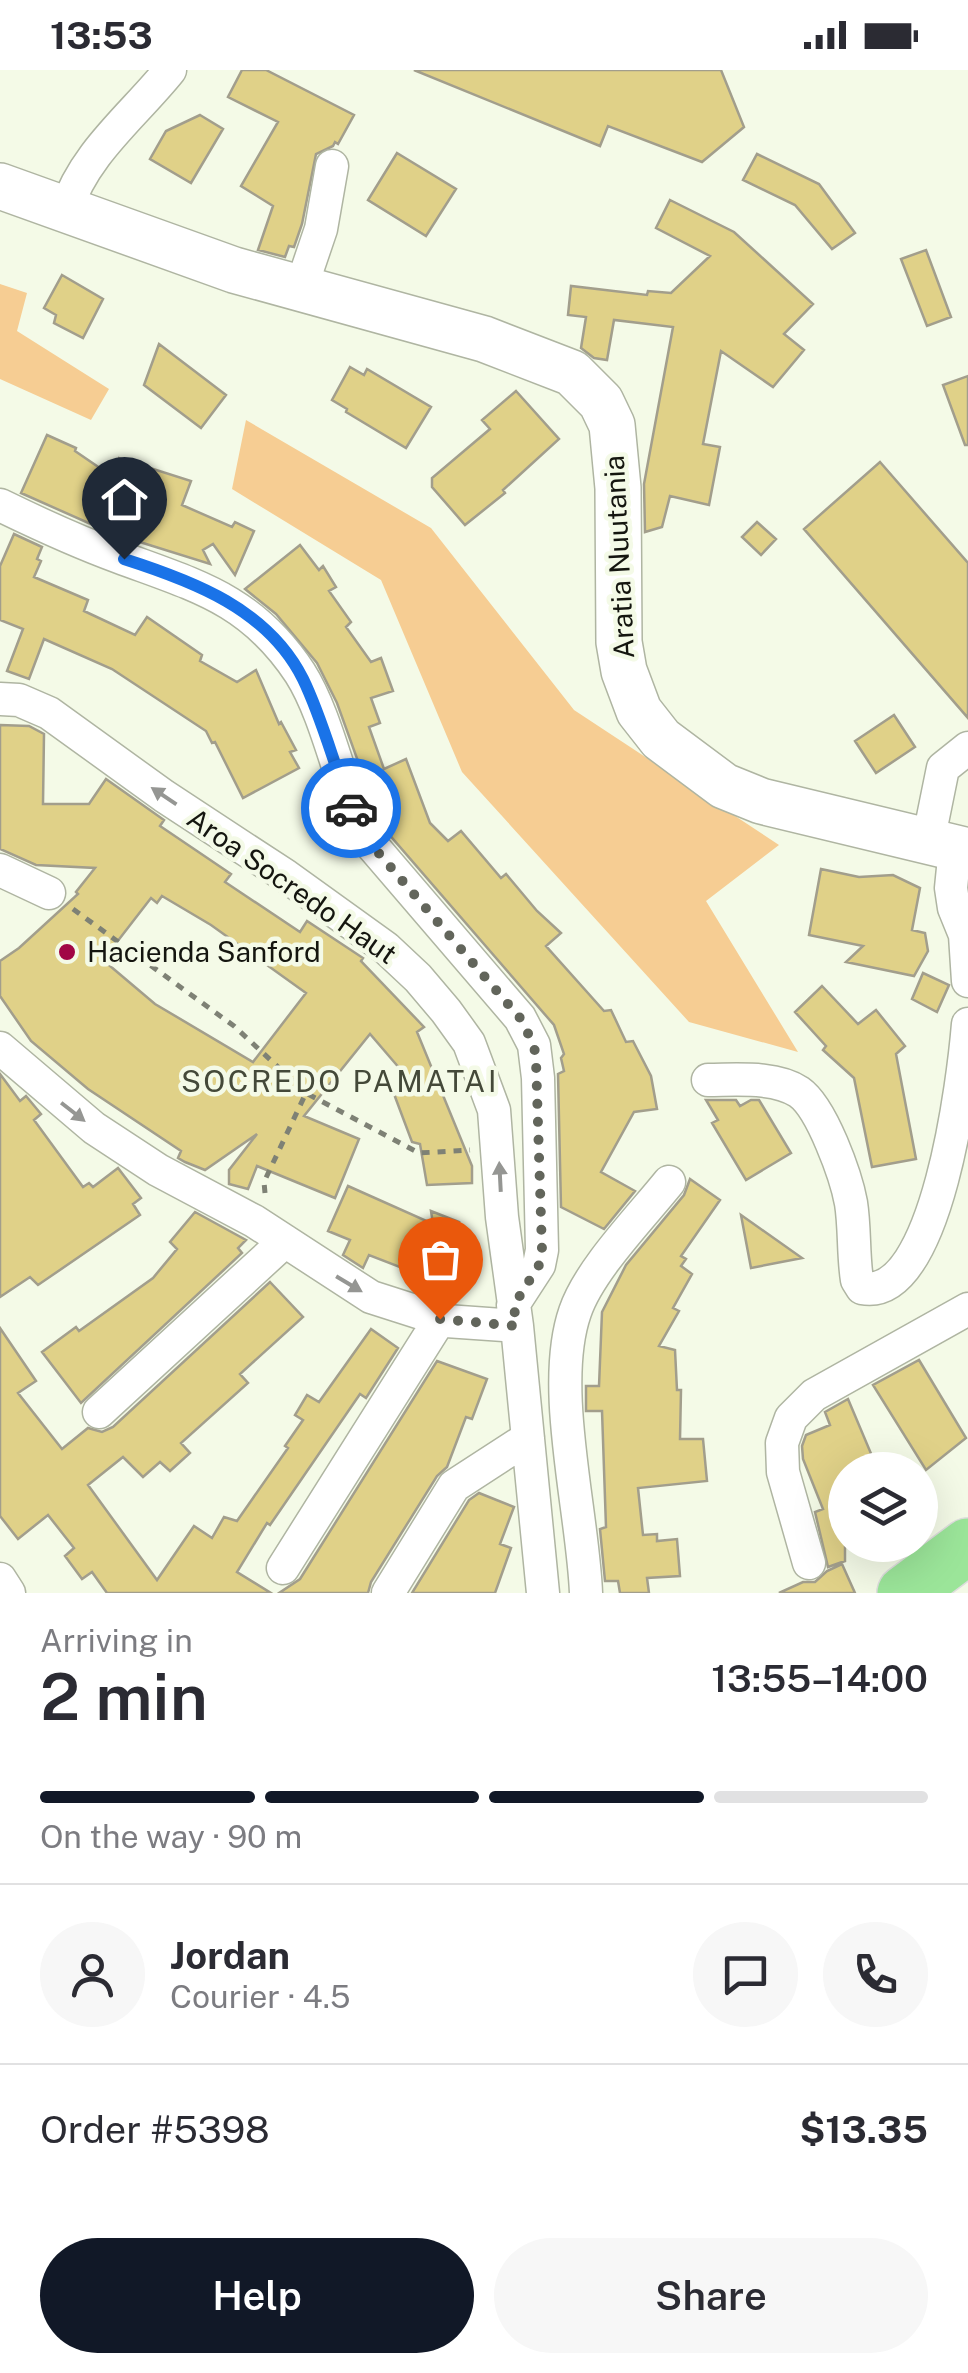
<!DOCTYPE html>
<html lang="en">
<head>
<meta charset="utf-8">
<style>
	body { margin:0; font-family:"Public Sans",sans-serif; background:#f7f7f7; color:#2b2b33; height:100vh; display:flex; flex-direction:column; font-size:38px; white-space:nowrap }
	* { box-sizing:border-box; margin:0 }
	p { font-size:32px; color:#7c7c81 }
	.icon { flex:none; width:55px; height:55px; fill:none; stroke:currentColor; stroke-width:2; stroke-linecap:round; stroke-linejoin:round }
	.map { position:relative; height:1523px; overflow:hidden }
	.panel { display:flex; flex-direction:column; background:#fff; flex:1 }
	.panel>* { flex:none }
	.controls { position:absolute; left:828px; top:1382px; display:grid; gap:20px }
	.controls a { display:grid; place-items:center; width:110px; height:110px; border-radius:50%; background:#fff; box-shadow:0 10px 40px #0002; font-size:50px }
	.pin { position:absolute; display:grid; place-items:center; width:85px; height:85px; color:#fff; margin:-102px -42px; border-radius:50% 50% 50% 0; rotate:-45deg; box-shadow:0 0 10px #0007 }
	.pin .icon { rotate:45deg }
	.courier { position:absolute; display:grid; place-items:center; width:100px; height:100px; margin:-50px; border:8px solid #1a73e8; border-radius:50%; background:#fff; color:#222; box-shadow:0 2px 12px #0007 }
	.head em { font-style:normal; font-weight:600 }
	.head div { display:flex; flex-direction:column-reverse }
	.head { display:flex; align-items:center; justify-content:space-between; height:170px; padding:0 40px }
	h1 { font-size:65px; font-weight:600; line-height:75px }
	.bar { display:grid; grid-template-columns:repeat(4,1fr); gap:15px 10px; align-content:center; height:120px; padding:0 40px }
	.bar i { height:12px; border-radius:8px; background:#e1e1e2 }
	.bar .on { background:#111827 }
	.bar p { grid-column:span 4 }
	.line { display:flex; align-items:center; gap:25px; padding:0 40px; border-top:2px solid #e1e1e2 }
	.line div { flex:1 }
	.round { display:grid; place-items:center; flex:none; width:105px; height:105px; border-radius:52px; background:#f7f7f7 }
	.action { display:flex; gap:20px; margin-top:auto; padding:20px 40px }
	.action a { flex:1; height:115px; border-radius:60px; background:#111827; color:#fff; font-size:40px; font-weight:600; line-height:115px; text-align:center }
	.action a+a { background:#f7f7f7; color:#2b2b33 }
	.status { display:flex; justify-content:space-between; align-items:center; height:70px; padding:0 50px; background:#fff; direction:ltr }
	.status svg { height:28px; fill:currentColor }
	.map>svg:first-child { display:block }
</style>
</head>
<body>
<div class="status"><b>13:53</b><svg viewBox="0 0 49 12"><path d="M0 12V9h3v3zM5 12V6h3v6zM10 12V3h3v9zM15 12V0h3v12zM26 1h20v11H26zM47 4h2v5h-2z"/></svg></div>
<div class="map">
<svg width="968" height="1523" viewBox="0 0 968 1523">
	<rect width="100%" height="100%" fill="#f4fae7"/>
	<!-- green -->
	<path fill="#f6cd93" d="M 0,214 L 27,223 L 17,261 L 109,319 L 91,350 L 0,309 Z
		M 246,350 L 431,458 L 574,640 L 779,775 L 706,831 L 798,982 L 689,952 L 462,702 L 381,510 L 232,419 Z"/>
	<!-- building -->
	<path fill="#e0d188" stroke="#a29e8c" stroke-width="2.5" fill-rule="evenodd" d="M 242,0 L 266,0 L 354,45 L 338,74 L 335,72 L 333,76 L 316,84 L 302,154 L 294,177 L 289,176 L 285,187 L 258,180 L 273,136 L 241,116 L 278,52 L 228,27 Z
		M 414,0 L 721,0 L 744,57 L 702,92 L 608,56 L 600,76 Z
		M 200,45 L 223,59 L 191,113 L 150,89 L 166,61 Z
		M 397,83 L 456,119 L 426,166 L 368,130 Z
		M 757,84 L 819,114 L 855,163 L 832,179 L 795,135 L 743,110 Z
		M 670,130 L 734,162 L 813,234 L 784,264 L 804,280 L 773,317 L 721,281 L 703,374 L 720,377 L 709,435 L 670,426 L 662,457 L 645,462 L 644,414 L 673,257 L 614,250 L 607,290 L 594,288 L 581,278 L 586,247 L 568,245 L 571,216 L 647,225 L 648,221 L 671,223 L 710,186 L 656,158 Z
		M 926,180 L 951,247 L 927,256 L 901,189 Z
		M 62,205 L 103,229 L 83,268 L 54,253 L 56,245 L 44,238 Z
		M 159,274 L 226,325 L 201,358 L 144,315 Z
		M 350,297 L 364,305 L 367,299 L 431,337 L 406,378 L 346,342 L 347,339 L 332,330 Z
		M 968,306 L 968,375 L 965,375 L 943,315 Z
		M 516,321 L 559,369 L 503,420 L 505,423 L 465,455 L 432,417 L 432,408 L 490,359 L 482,350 Z
		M 47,365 L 76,378 L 75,381 L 113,407 L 119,388 L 191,411 L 182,435 L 232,457 L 235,452 L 254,461 L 235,505 L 213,474 L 203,480 L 210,494 L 111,463 L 21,423 Z
		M 880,392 L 968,493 L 968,648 L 804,459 Z
		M 757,452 L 776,469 L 761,485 L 742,467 Z
		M 14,464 L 42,477 L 37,489 L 41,491 L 34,507 L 88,530 L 84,541 L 135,565 L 147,547 L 202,585 L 200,591 L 237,612 L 256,600 L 279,654 L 281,652 L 296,680 L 290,682 L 299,698 L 243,728 L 215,672 L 212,673 L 206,661 L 112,599 L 44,569 L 29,609 L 7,601 L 23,559 L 0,550 L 0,496 Z
		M 300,475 L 319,500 L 323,496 L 336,517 L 329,521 L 351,552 L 346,557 L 371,592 L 381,588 L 393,621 L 371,628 L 380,653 L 369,657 L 384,699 L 406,689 L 430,753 L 448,771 L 461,761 L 501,808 L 506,804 L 537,841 L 561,863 L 546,876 L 604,941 L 611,940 L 626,972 L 633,971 L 651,1006 L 657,1039 L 634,1042 L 601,1102 L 635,1121 L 604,1159 L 561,1137 L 558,1004 L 564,1001 L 561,988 L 564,984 L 554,955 L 381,755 L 337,633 L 317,593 L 276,544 L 245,519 Z
		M 894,645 L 915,677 L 876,703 L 855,671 Z
		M 0,655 L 29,656 L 44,664 L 43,734 L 89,734 L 106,709 L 164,750 L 160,756 L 231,804 L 225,812 L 300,862 L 307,851 L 363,888 L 361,891 L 424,957 L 417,962 L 472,1096 L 472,1113 L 427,1115 L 420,1074 L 412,1072 L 394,1024 L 413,1014 L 370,964 L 304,1046 L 359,1069 L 335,1128 L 257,1096 L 248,1119 L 229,1114 L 229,1100 L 257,1064 L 205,1100 L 185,1092 L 178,1088 L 181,1081 L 88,1019 L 31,971 L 0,926 L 0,891 L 19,878 L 78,824 L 76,822 L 95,798 L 36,795 L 0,779 ZM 162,826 L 211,855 L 306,923 L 253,992 L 155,934 L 103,890 L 151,828 L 157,833 Z
		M 821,799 L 859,807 L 893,805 L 920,818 L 912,860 L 925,863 L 928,881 L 914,906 L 846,892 L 863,876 L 809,865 Z
		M 923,903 L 949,915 L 937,942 L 912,929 Z
		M 822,916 L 858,954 L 876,940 L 905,976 L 896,984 L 916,1089 L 872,1097 L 854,1008 L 823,980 L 826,976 L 795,942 Z
		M 0,1004 L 20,1031 L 26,1026 L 41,1044 L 34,1050 L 83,1117 L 89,1113 L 93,1117 L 118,1098 L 141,1128 L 133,1134 L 140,1145 L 38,1215 L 30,1207 L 0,1227 Z
		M 706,1030 L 736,1030 L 740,1036 L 751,1030 L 759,1030 L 791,1083 L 746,1110 L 712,1053 L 718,1050 Z
		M 690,1109 L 720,1130 L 681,1186 L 686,1189 L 681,1196 L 692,1204 L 673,1238 L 679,1241 L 659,1276 L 675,1280 L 677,1320 L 681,1320 L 680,1369 L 703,1369 L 707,1411 L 638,1418 L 643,1465 L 657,1464 L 657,1471 L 677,1469 L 680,1506 L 647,1508 L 649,1523 L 620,1523 L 618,1511 L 605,1511 L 600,1459 L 606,1457 L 602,1341 L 586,1341 L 586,1316 L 599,1316 L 602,1242 L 626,1195 L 684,1125 Z
		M 348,1116 L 433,1154 L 431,1141 L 459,1152 L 436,1211 L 369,1185 L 363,1198 L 343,1185 L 350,1170 L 328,1161 Z
		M 195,1142 L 246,1170 L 238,1178 L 242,1183 L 81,1333 L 42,1282 L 76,1257 L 79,1261 L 153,1208 L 177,1179 L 170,1172 Z
		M 741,1145 L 802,1188 L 751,1198 Z
		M 270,1212 L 303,1247 L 240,1304 L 248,1313 L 181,1373 L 190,1383 L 170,1401 L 160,1392 L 143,1407 L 123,1387 L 88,1415 L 157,1510 L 194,1456 L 212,1468 L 224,1447 L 237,1451 L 288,1378 L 285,1376 L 303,1350 L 295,1345 L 307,1325 L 319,1332 L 371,1259 L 398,1278 L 366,1328 L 360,1324 L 270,1455 L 267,1453 L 237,1502 L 271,1523 L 107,1523 L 92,1502 L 82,1509 L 65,1486 L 74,1478 L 48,1445 L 18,1469 L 0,1446 L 0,1258 L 36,1311 L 18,1323 L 62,1379 L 88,1358 L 102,1362 L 113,1357 Z
		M 919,1290 L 966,1368 L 926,1400 L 873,1315 Z
		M 437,1291 L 487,1309 L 472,1349 L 466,1347 L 447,1397 L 437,1406 L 371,1512 L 368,1523 L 279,1523 L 300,1509 Z
		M 848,1329 L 875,1393 L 859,1400 L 845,1400 L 845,1491 L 828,1497 L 815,1442 L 823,1439 L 803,1389 L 802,1376 L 806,1365 L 830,1355 L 825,1342 Z
		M 479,1423 L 514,1437 L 500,1474 L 511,1478 L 495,1523 L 412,1523 L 469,1430 Z
		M 842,1494 L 855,1523 L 779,1523 L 803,1512 L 815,1512 L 827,1501 Z"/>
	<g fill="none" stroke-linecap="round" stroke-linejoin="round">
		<!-- street casing -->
		<g stroke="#afb5a2" stroke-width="35">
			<path id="street" d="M 66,140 C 84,83 134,45 170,0
				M 301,218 L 321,159 L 332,96
				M 0,435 C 39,454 78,472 119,487 C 197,516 251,529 300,603 C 328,647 340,717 364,766 L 520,948 L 534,975 L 538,1008 L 542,1180 L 539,1195 L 513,1235
				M 0,629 L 19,630 L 49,643 L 164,726 L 286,806 L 386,878 L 418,908 L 446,941 L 469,973 L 494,1040 L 502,1147 L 517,1256 L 446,1251 L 371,1227 L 254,1151 L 158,1100 L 94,1058 L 0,978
				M 928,772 L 943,698 L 968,678
				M 955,778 L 951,818 L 954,838 L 965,865 L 968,911
				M 0,800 L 49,823
				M 708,1010 C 736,1010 775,1006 799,1022 C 822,1038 846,1106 851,1133 C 855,1158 853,1185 857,1210 L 862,1218 C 938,1233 964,1003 968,954
				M 517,1256 L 543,1523
				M 99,1342 L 285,1171
				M 809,1493 L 783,1402 L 782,1373 L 791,1348 L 814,1325 L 968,1239
				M 283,1498 L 440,1249
				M 0,1509 L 9,1523
				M 388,1523 L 454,1416 L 528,1368
				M 586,1523 C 583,1442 549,1317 575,1242 C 589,1200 641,1147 669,1112"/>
		</g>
		<!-- secondary casing -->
		<g stroke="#afb5a2" stroke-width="48">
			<path id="secondary" d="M 0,116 L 234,200 L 484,269 L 572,303 L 601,332 L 612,355 L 618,418 L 619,572 L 624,601 L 639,641 L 661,669 L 724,716 L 761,731 L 968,781"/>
		</g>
		<!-- highway casing -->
		<g stroke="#dededd" stroke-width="58">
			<path id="highway" d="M 905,1523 L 968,1476"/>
		</g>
		<!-- path -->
		<path stroke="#7e8175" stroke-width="5" stroke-dasharray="8 8" stroke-linecap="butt" d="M 73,839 L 234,956 L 306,1023
			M 265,1123 L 264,1112 L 306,1023 L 419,1083 L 470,1080"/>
		<!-- street -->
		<use href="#street" stroke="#fff" stroke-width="32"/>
		<!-- secondary -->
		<use href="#secondary" stroke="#fff" stroke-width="45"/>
		<!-- highway -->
		<use href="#highway" stroke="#9be599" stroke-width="55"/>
	</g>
	<!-- one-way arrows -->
	<defs><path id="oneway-solid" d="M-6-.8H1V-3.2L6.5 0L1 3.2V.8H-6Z" transform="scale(2.5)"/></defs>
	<g fill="#959693">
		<use href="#oneway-solid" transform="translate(164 726) rotate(-146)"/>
		<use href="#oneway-solid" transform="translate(73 1042) rotate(38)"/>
		<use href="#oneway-solid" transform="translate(500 1107) rotate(-93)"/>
		<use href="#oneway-solid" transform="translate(349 1214) rotate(31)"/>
	</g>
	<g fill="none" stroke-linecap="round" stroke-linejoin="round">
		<!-- done -->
		<path stroke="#62655b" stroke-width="10" stroke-dasharray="0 18" d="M 351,738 L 364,766 L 520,948 L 534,975 L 536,991 L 542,1180 L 539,1195 L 514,1235 L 516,1256 L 440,1249"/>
		<!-- route -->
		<path stroke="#1a73e8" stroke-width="12" d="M 124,489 C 193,511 268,539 303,609 C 323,650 334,696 351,738"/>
	</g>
	<!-- markers -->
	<circle fill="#a10646" stroke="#f4fae7" stroke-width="4" cx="67" cy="882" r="10"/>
	<g text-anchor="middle" stroke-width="9" stroke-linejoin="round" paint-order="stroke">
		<!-- street labels -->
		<g font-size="28" fill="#14150f" stroke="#f4fae7">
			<text transform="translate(619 487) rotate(-93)" y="10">Aratia Nuutania</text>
			<text transform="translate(292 816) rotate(35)" y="10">Aroa Socredo Haut</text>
		</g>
		<!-- poi labels -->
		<g font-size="28" fill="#14150f" stroke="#f4fae7" text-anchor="start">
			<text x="87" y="892">Hacienda Sanford</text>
		</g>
		<!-- neighbourhood labels -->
		<g font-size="30" letter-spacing="2.5" fill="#444939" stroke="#f4fae7">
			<text x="340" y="1022">SOCREDO PAMATAI</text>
		</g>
	</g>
</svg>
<div class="controls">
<a><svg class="icon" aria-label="layers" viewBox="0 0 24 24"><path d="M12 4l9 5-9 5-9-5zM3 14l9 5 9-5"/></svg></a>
</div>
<div class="pin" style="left:440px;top:1249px;background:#ea580c"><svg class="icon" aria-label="bag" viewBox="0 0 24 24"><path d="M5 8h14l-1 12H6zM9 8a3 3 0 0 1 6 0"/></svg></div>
<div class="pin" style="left:124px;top:489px;background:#1f2937"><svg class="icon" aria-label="home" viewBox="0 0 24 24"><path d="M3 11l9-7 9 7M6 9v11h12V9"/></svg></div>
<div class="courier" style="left:351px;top:738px"><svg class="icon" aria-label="car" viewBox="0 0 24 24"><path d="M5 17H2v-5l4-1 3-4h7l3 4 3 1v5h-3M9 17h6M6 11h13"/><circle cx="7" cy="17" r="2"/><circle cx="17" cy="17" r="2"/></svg></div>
</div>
<section class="panel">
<div class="head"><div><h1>2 min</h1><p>Arriving in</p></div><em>13:55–14:00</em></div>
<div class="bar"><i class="on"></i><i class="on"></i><i class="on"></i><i></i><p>On the way · 90 m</p></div>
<div class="line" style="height:180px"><a class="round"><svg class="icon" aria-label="person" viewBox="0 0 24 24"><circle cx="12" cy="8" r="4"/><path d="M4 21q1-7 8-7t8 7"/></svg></a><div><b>Jordan</b><p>Courier · 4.5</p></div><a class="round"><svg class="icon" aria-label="chat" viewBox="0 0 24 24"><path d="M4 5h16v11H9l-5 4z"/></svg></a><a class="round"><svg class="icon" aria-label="phone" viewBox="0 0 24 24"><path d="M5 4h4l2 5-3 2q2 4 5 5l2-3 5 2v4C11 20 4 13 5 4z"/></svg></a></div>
<div class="line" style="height:130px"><div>Order #5398</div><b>$13.35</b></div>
<div class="action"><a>Help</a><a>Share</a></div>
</section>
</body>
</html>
